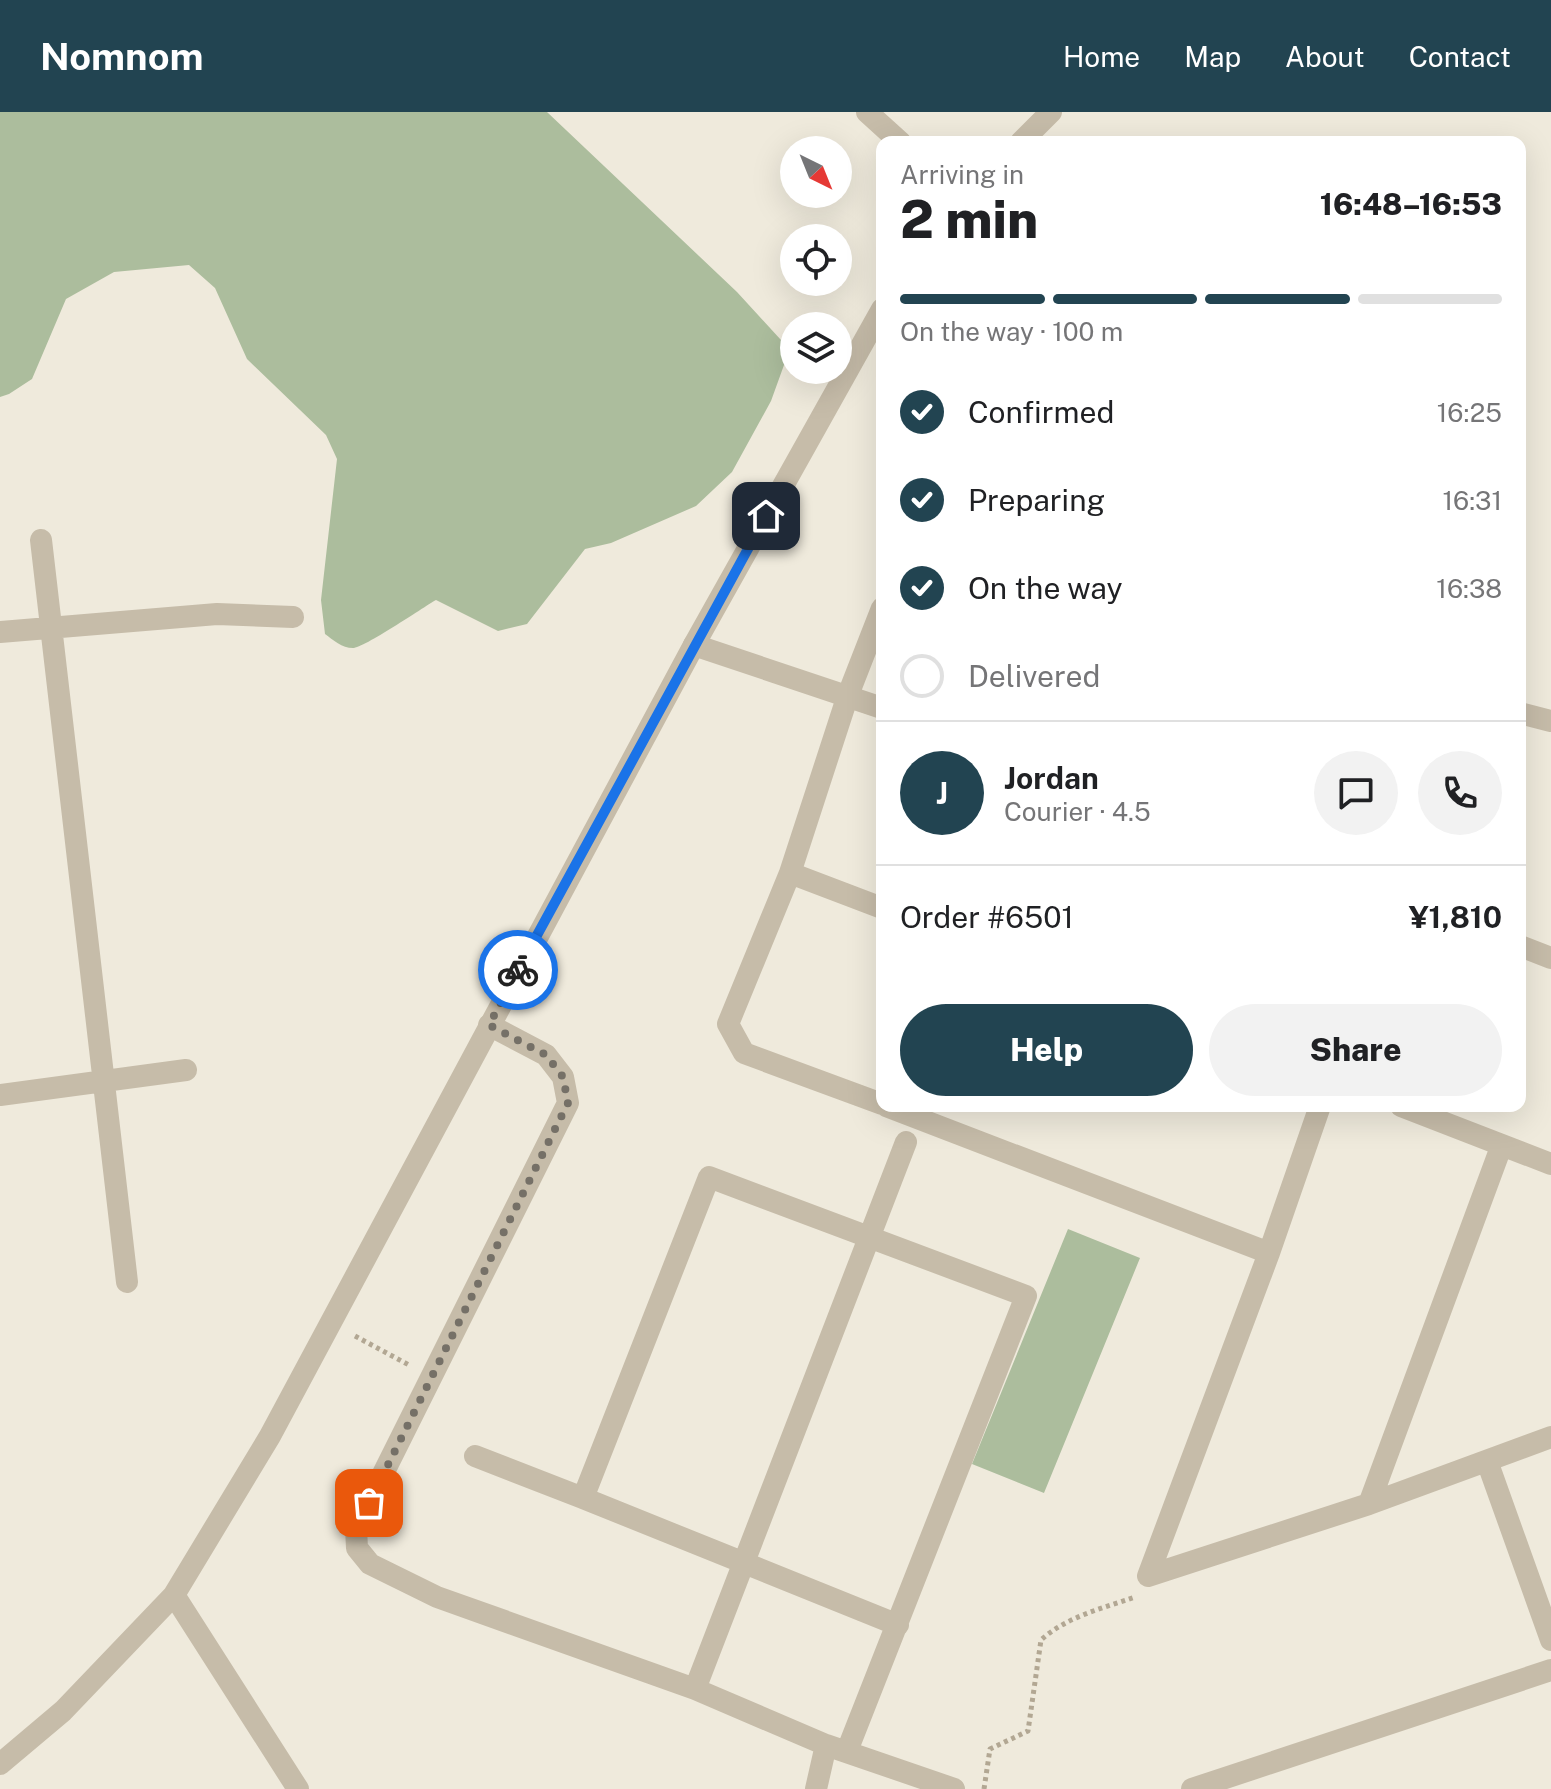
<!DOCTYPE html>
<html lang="en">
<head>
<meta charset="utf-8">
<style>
	body { margin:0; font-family:"Public Sans",sans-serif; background:#f2f2f2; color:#202124; height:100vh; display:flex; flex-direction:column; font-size:30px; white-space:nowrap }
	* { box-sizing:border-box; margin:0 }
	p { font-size:26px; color:#757577 }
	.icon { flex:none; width:44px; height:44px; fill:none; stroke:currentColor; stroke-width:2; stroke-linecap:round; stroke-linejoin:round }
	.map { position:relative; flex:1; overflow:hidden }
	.drawer { position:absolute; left:876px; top:24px; width:650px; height:976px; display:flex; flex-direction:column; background:#fff; border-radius:16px; box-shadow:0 8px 32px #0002 }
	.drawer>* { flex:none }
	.needle { width:52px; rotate:137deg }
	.controls { position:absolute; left:780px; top:24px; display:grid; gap:16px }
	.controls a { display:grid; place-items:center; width:72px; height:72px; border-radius:50%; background:#fff; box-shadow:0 8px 32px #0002; font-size:40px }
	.pin { position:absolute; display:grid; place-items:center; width:68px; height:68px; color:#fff; margin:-34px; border-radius:16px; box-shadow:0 4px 12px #0006 }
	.courier { position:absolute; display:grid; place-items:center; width:80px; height:80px; margin:-40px; border:6px solid #1a73e8; border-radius:50%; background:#fff; color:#222; box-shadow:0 2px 10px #0007 }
	.overview em { font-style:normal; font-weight:800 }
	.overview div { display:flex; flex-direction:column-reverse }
	.overview { display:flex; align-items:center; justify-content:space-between; height:136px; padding:0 24px }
	h1 { font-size:52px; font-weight:800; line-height:60px }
	.bar { display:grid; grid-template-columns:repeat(4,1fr); gap:12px 8px; align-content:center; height:96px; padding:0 24px }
	.bar i { height:10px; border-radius:6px; background:#e0e0e0 }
	.bar .selected { background:#224451 }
	.bar p { grid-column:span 4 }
	.line { display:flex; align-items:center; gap:20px; padding:0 24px; border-top:2px solid #e0e0e0 }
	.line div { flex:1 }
	.round { display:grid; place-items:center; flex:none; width:84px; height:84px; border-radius:42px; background:#f2f2f2 }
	ol { padding:0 24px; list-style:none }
	li { display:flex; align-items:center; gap:24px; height:88px }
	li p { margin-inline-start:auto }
	li .icon { padding:8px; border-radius:50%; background:#224451; color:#fff; stroke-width:4 }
	li:last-child { color:#757577 }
	li i { width:44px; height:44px; border:4px solid #e0e0e0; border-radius:50% }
	.primary-button { display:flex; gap:16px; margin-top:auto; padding:16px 24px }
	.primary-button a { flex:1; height:92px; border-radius:48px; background:#224451; color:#fff; font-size:32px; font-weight:800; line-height:92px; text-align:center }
	.primary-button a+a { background:#f2f2f2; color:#202124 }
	header { display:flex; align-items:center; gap:48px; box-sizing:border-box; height:112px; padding:0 40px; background:#224451; color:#fff }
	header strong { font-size:38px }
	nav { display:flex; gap:44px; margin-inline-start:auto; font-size:28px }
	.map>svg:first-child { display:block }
</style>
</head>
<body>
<header>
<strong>Nomnom</strong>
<nav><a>Home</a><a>Map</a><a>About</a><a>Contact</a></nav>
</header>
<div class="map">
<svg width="1551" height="1677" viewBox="0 0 1551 1677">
	<rect width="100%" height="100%" fill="#efeadc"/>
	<!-- green -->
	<path fill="#acbd9d" d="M 0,0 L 547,0 L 737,180 L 781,228 L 784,253 L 771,289 L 732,360 L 696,394 L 611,431 L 585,437 L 527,512 L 498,519 L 436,488 C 422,496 364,536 353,536 C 342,536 333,528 325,522 L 321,488 L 337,347 L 326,323 L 247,247 L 215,176 L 189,153 L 114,160 L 66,187 L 32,267 L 9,282 L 0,285 Z
		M 1068,1117 L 1140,1146 L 1044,1381 L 972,1352 Z"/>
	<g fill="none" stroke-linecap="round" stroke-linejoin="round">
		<!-- path -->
		<path stroke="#b2a793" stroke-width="5" stroke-dasharray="4 4" stroke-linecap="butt" d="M 355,1224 L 409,1253
			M 984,1677 L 990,1637 L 1028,1619 L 1041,1528 C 1066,1505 1103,1496 1135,1485"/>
		<!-- minor -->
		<path stroke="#c6bca9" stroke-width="22" d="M 41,428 L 127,1170
			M 882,496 L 848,583 L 790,761 L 728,912 L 744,941 L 882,992
			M 0,520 L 217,502 L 293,505
			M 694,533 L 882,596
			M 1520,601 L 1551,609
			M 790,761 L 882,796
			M 1520,834 L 1551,846
			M 489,913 L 546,943 L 563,965 L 568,991 L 356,1416 L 357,1436 L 370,1452 L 437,1485 L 695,1577 L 826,1633 L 954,1677
			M 0,983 L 186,958
			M 886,994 L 1269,1141
			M 1320,994 L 1269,1141 L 1148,1464 L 1369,1392 L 1551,1325
			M 1401,994 L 1551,1052
			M 475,1344 L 583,1386
			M 1487,1349 L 1551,1528
			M 1369,1392 L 1501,1035
			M 695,1577 L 906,1030
			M 847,1639 L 1026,1184 L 709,1065 L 583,1386 L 898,1513
			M 816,1677 L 826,1633
			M 1192,1677 L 1551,1558"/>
		<!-- tertiary -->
		<path stroke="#c6bca9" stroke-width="22" d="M 867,0 L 900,30
			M 1021,30 L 1051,0
			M 174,1483 L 298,1677
			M 0,1652 L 63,1599 L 174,1483 L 270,1324 L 694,533 L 882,197"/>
	</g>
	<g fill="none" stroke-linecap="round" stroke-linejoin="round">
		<!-- done -->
		<path stroke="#757067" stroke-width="8" stroke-dasharray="0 14.4" d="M 369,1391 L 568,991 L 563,965 L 546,943 L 489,913 L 518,858"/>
		<!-- route -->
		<path stroke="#1a73e8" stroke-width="10" d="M 518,858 L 766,404"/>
	</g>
</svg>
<div class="controls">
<a><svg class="needle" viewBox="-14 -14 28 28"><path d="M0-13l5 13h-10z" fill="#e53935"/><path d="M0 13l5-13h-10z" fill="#757577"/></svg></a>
<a><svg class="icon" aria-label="locate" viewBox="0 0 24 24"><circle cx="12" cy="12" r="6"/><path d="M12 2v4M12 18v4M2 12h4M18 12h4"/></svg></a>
<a><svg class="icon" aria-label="layers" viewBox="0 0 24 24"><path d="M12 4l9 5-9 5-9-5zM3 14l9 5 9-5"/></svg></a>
</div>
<div class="pin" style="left:369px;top:1391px;background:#ea580c"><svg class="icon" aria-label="bag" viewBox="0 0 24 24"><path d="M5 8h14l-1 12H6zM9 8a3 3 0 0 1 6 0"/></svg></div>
<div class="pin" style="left:766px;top:404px;background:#1f2937"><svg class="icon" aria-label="home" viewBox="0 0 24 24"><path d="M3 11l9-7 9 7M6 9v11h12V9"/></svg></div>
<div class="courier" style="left:518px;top:858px"><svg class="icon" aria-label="bike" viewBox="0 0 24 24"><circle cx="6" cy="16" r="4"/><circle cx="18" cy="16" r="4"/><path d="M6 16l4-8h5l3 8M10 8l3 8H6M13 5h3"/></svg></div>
<section class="drawer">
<div class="overview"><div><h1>2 min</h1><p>Arriving in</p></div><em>16:48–16:53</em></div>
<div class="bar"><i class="selected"></i><i class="selected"></i><i class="selected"></i><i></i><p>On the way · 100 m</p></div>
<ol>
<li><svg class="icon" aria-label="check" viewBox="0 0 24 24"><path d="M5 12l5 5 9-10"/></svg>Confirmed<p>16:25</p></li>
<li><svg class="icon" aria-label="check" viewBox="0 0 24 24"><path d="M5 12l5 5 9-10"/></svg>Preparing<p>16:31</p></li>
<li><svg class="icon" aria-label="check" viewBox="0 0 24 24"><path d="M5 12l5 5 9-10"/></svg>On the way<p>16:38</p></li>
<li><i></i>Delivered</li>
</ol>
<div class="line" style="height:144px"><b class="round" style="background:#224451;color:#fff">J</b><div><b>Jordan</b><p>Courier · 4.5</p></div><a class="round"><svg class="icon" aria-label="chat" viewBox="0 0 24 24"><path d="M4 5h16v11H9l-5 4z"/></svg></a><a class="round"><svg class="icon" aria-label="phone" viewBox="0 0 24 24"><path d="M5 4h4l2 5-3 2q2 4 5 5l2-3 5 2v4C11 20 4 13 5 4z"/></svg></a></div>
<div class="line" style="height:104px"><div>Order #6501</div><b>¥1,810</b></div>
<div class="primary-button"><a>Help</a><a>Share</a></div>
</section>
</div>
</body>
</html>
